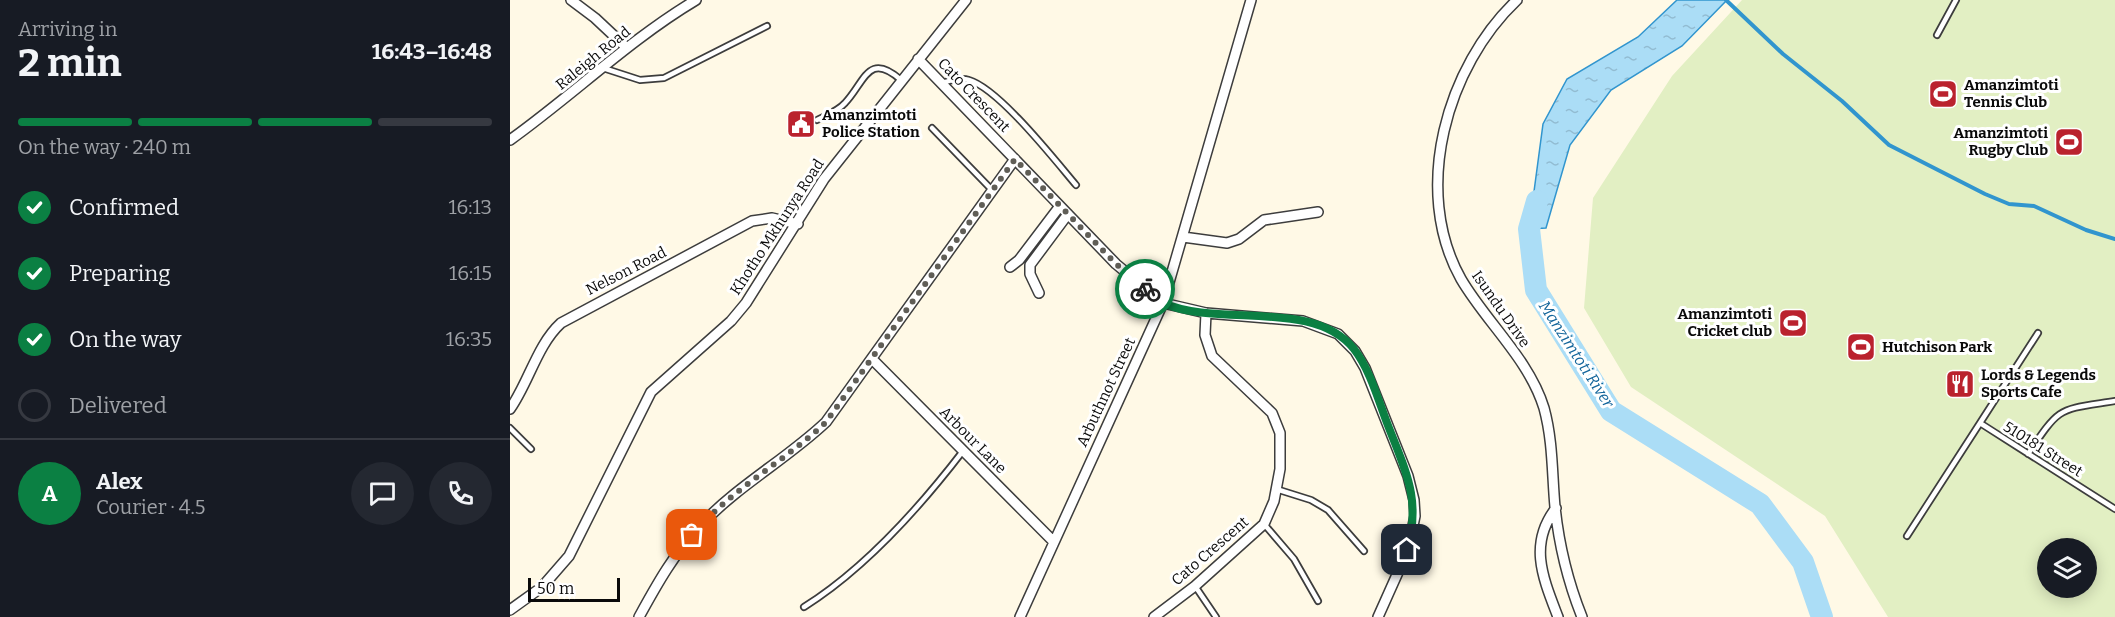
<!DOCTYPE html>
<html lang="en">
<head>
<meta charset="utf-8">
<style>
	body { margin:0; font-family:Bitter,serif; background:#242831; color:#f1f3f6; height:100vh; display:flex; flex-direction:column; font-size:22px; white-space:nowrap }
	* { box-sizing:border-box; margin:0 }
	p { font-size:20px; color:#9ea1a6 }
	.icon { flex:none; width:33px; height:33px; fill:none; stroke:currentColor; stroke-width:2; stroke-linecap:round; stroke-linejoin:round }
	.map { position:relative; flex:1; overflow:hidden }
	.side { display:flex; flex-direction:column; background:#171b24; width:510px }
	.side>* { flex:none }
	.controls { position:absolute; left:1527px; top:538px; display:grid; gap:12px }
	.controls a { display:grid; place-items:center; width:60px; height:60px; border-radius:50%; background:#171b24; box-shadow:0 3px 15px #0003; font-size:30px }
	.scale { position:absolute; left:18px; bottom:15px; width:92px; box-sizing:border-box; padding-left:6px; border:3px solid #0a0a0a; border-top:0; font-size:16px; line-height:21px; white-space:nowrap; color:#0a0a0a; -webkit-text-stroke:4px #fff; paint-order:stroke }
	.pin { position:absolute; display:grid; place-items:center; width:51px; height:51px; color:#fff; margin:-26px; border-radius:12px; box-shadow:0 3px 9px #0006 }
	.courier { position:absolute; display:grid; place-items:center; width:60px; height:60px; margin:-30px; border:4px solid #0b8043; border-radius:50%; background:#fff; color:#222; box-shadow:0 2px 8px #0007 }
	.summary em { font-style:normal; font-weight:700 }
	.summary div { display:flex; flex-direction:column-reverse }
	.summary { display:flex; align-items:center; justify-content:space-between; height:102px; padding:0 18px }
	h1 { font-size:39px; font-weight:700; line-height:45px }
	.bar { display:grid; grid-template-columns:repeat(4,1fr); gap:9px 6px; align-content:center; height:72px; padding:0 18px }
	.bar i { height:8px; border-radius:4px; background:#363941 }
	.bar .on { background:#0b8043 }
	.bar p { grid-column:span 4 }
	.line { display:flex; align-items:center; gap:15px; padding:0 18px; border-top:2px solid #363941 }
	.line div { flex:1 }
	.round { display:grid; place-items:center; flex:none; width:63px; height:63px; border-radius:32px; background:#242831 }
	ol { padding:0 18px; list-style:none }
	li { display:flex; align-items:center; gap:18px; height:66px }
	li p { margin-inline-start:auto }
	li .icon { padding:6px; border-radius:50%; background:#0b8043; color:#fff; stroke-width:4 }
	li:last-child { color:#9ea1a6 }
	li i { width:33px; height:33px; border:3px solid #363941; border-radius:50% }
	main { display:flex; flex:1; min-height:0 }
	.map>svg:first-child { display:block }
</style>
</head>
<body>
<main>
<section class="side">
<div class="summary"><div><h1>2 min</h1><p>Arriving in</p></div><em>16:43–16:48</em></div>
<div class="bar"><i class="on"></i><i class="on"></i><i class="on"></i><i></i><p>On the way · 240 m</p></div>
<ol>
<li><svg class="icon" aria-label="check" viewBox="0 0 24 24"><path d="M5 12l5 5 9-10"/></svg>Confirmed<p>16:13</p></li>
<li><svg class="icon" aria-label="check" viewBox="0 0 24 24"><path d="M5 12l5 5 9-10"/></svg>Preparing<p>16:15</p></li>
<li><svg class="icon" aria-label="check" viewBox="0 0 24 24"><path d="M5 12l5 5 9-10"/></svg>On the way<p>16:35</p></li>
<li><i></i>Delivered</li>
</ol>
<div class="line" style="height:108px"><b class="round" style="background:#0b8043;color:#fff">A</b><div><b>Alex</b><p>Courier · 4.5</p></div><a class="round"><svg class="icon" aria-label="chat" viewBox="0 0 24 24"><path d="M4 5h16v11H9l-5 4z"/></svg></a><a class="round"><svg class="icon" aria-label="phone" viewBox="0 0 24 24"><path d="M5 4h4l2 5-3 2q2 4 5 5l2-3 5 2v4C11 20 4 13 5 4z"/></svg></a></div>
</section>
<div class="map">
<svg width="1605" height="617" viewBox="0 0 1605 617">
	<defs>
		<pattern id="water-ripples" width="26" height="14" patternUnits="userSpaceOnUse" patternTransform="scale(1.5)"><rect width="26" height="14" fill="#abddf6"/><path d="M2 4q2-2 4 0t4 0M15 11q2-2 4 0t4 0" fill="none" stroke="#92bcd2"/></pattern>
	</defs>
	<rect width="100%" height="100%" fill="#fff9e6"/>
	<!-- pitch -->
	<path fill="#e2efc3" fill-rule="evenodd" d="M 1232,0 L 1605,0 L 1605,617 L 1378,617 L 1315,516 L 1121,387 L 1074,308 L 1083,198 L 1162,76 ZM 1538,549 L 1576,549 L 1576,588 L 1538,588 Z"/>
	<!-- water -->
	<path fill="url(#water-ripples)" stroke="#3195ce" stroke-width="1.5" d="M 1167,0 L 1217,0 L 1172,46 L 1101,90 L 1060,145 L 1036,228 L 1019,229 L 1033,124 L 1057,79 L 1128,37 Z"/>
	<g fill="none" stroke-linecap="round" stroke-linejoin="round">
		<!-- stream -->
		<path stroke="#3195ce" stroke-width="4" d="M 1216,0 L 1273,54 L 1332,101 L 1379,145 L 1475,194 L 1499,204 L 1524,206 L 1576,230 L 1605,239"/>
		<!-- river -->
		<path stroke="#abddf6" stroke-width="22" d="M 1027,201 L 1019,229 L 1026,290 L 1101,411 L 1250,504 L 1293,562 L 1312,617"/>
		<!-- lane casing -->
		<g stroke="#3d3d3d" stroke-width="8">
			<path id="lane" d="M 1427,35 L 1446,0
				M 93,68 L 130,80 L 154,78 L 257,26
				M 431,83 C 440,81 450,77 459,80 C 489,89 544,159 566,185
				M 307,120 C 317,115 328,111 335,103 C 355,82 358,51 391,80
				M 422,128 L 482,190
				M 1470,423 L 1528,333
				M 0,428 L 21,449
				M 1518,454 C 1551,405 1548,410 1605,401
				M 766,489 L 801,500 L 818,510 L 854,551
				M 754,524 L 784,559 L 808,601
				M 1397,536 L 1470,423 L 1605,509
				M 685,586 L 706,617
				M 294,607 C 353,570 410,507 453,451"/>
		</g>
		<!-- street casing -->
		<g stroke="#3d3d3d" stroke-width="12">
			<path id="street" d="M 61,0 L 85,18 L 117,48
				M 1007,0 C 937,66 901,190 951,279 C 976,322 1019,359 1034,408 C 1043,441 1042,474 1045,507 C 1049,545 1058,582 1072,617
				M 408,59 L 606,264 L 653,303 L 696,313 L 793,321 L 828,334 L 845,351 L 855,368 L 898,476 L 904,500 L 905,516 L 898,550 L 868,617
				M 0,140 C 63,95 119,40 186,0
				M 673,237 L 717,243 L 729,239 L 754,220 L 808,212
				M 500,267 L 509,260 L 550,206
				M 529,293 L 520,274 L 520,265 L 558,214
				M 362,359 L 544,542
				M 0,409 C 19,382 27,345 51,323 L 242,221 L 262,218 L 288,224
				M 1046,508 C 1018,544 1033,578 1048,617
				M 0,610 L 32,587 L 59,556 L 141,392 L 221,321 L 236,303 L 314,179 L 456,0
				M 129,617 C 147,584 165,552 191,525 C 227,486 277,459 316,422 L 505,159
				M 510,617 L 653,303 L 741,0
				M 644,617 L 685,586 L 754,524 L 764,501 L 770,469 L 770,433 L 762,413 L 702,356 L 695,335 L 696,313"/>
		</g>
		<!-- lane -->
		<use href="#lane" stroke="#fff" stroke-width="4.5"/>
		<!-- street -->
		<use href="#street" stroke="#fff" stroke-width="9"/>
	</g>
	<g fill="none" stroke-linecap="round" stroke-linejoin="round">
		<!-- done -->
		<path stroke="#605e57" stroke-width="6" stroke-dasharray="0 10.8" d="M 182,535 C 220,490 274,462 316,422 L 505,159 L 606,264 L 635,289"/>
		<!-- route -->
		<path stroke="#0b8043" stroke-width="8" d="M 635,289 C 640,294 647,300 653,303 C 709,328 803,298 844,349 C 861,371 869,403 879,428 C 897,474 911,501 897,550"/>
	</g>
	<!-- icons -->
	<defs>
		<g id="stadium-square" transform="scale(1.5)"><rect x="-9" y="-9" width="18" height="18" rx="4" fill="#ba222e" stroke="#fff"/><path d="M0-5a6.5 5 0 1 0 0 10a6.5 5 0 1 0 0-10ZM-3.5-1.8h7v3.6h-7Z" fill="#fff"/></g>
		<g id="civic-square" transform="scale(1.5)"><rect x="-9" y="-9" width="18" height="18" rx="4" fill="#ba222e" stroke="#fff"/><path d="M-.6-6.5H3V-4.5H.6V-3L4-1V1h2V6H-6V1h2V-1L-.6-3ZM-1.2 2.5V6h2.4V2.5Z" fill="#fff"/></g>
		<g id="restaurant-square" transform="scale(1.5)"><rect x="-9" y="-9" width="18" height="18" rx="4" fill="#ba222e" stroke="#fff"/><path d="M-5-6h1v4h1v-4h1v4h1v-4h1v5L-1.5 .5V6h-2V.5L-5-1ZM5-6V6H3V1.5H1.5Q1.5-4 5-6Z" fill="#fff"/></g>
	</defs>
	<g fill-rule="evenodd">
		<use href="#stadium-square" x="1433" y="94"/>
		<use href="#civic-square" x="291" y="124"/>
		<use href="#stadium-square" x="1559" y="142"/>
		<use href="#stadium-square" x="1283" y="323"/>
		<use href="#stadium-square" x="1351" y="347"/>
		<use href="#restaurant-square" x="1450" y="384"/>
	</g>
	<g text-anchor="middle" stroke-width="6" stroke-linejoin="round" paint-order="stroke">
		<!-- street labels -->
		<g font-size="15" fill="#0a0a0a" stroke="#fff">
			<text transform="translate(83 58) rotate(-39)" y="5">Raleigh Road</text>
			<text transform="translate(464 95) rotate(46)" y="5">Cato Crescent</text>
			<text transform="translate(267 227) rotate(-57)" y="5">Khotho Mkhunya Road</text>
			<text transform="translate(116 271) rotate(-27)" y="5">Nelson Road</text>
			<text transform="translate(991 309) rotate(55)" y="5">Isundu Drive</text>
			<text transform="translate(596 392) rotate(-65)" y="5">Arbuthnot Street</text>
			<text transform="translate(463 440) rotate(45)" y="5">Arbour Lane</text>
			<text transform="translate(1533 449) rotate(32)" y="5">510181 Street</text>
			<text transform="translate(700 551) rotate(-41)" y="5">Cato Crescent</text>
		</g>
		<!-- poi labels -->
		<g font-size="15" font-weight="bold" fill="#0a0a0a" stroke="#fff" text-anchor="start">
			<text x="1454" y="90">Amanzimtoti<tspan x="1454" dy="17">Tennis Club</tspan></text>
			<text x="312" y="120">Amanzimtoti<tspan x="312" dy="17">Police Station</tspan></text>
			<text x="1538" y="138" text-anchor="end">Amanzimtoti<tspan x="1538" dy="17">Rugby Club</tspan></text>
			<text x="1262" y="319" text-anchor="end">Amanzimtoti<tspan x="1262" dy="17">Cricket club</tspan></text>
			<text x="1372" y="352">Hutchison Park</text>
			<text x="1471" y="380">Lords &amp; Legends<tspan x="1471" dy="17">Sports Cafe</tspan></text>
		</g>
		<!-- water labels -->
		<g font-size="16" font-style="italic" fill="#13659b" stroke="#fff">
			<text transform="translate(1067 354) rotate(57)" y="6">Manzimtoti River</text>
		</g>
	</g>
</svg>
<div class="controls">
<a><svg class="icon" aria-label="layers" viewBox="0 0 24 24"><path d="M12 4l9 5-9 5-9-5zM3 14l9 5 9-5"/></svg></a>
</div>
<div class="scale">50 m</div>
<div class="pin" style="left:182px;top:535px;background:#ea580c"><svg class="icon" aria-label="bag" viewBox="0 0 24 24"><path d="M5 8h14l-1 12H6zM9 8a3 3 0 0 1 6 0"/></svg></div>
<div class="pin" style="left:897px;top:550px;background:#1f2937"><svg class="icon" aria-label="home" viewBox="0 0 24 24"><path d="M3 11l9-7 9 7M6 9v11h12V9"/></svg></div>
<div class="courier" style="left:635px;top:289px"><svg class="icon" aria-label="bike" viewBox="0 0 24 24"><circle cx="6" cy="16" r="4"/><circle cx="18" cy="16" r="4"/><path d="M6 16l4-8h5l3 8M10 8l3 8H6M13 5h3"/></svg></div>
</div>
</main>
</body>
</html>
